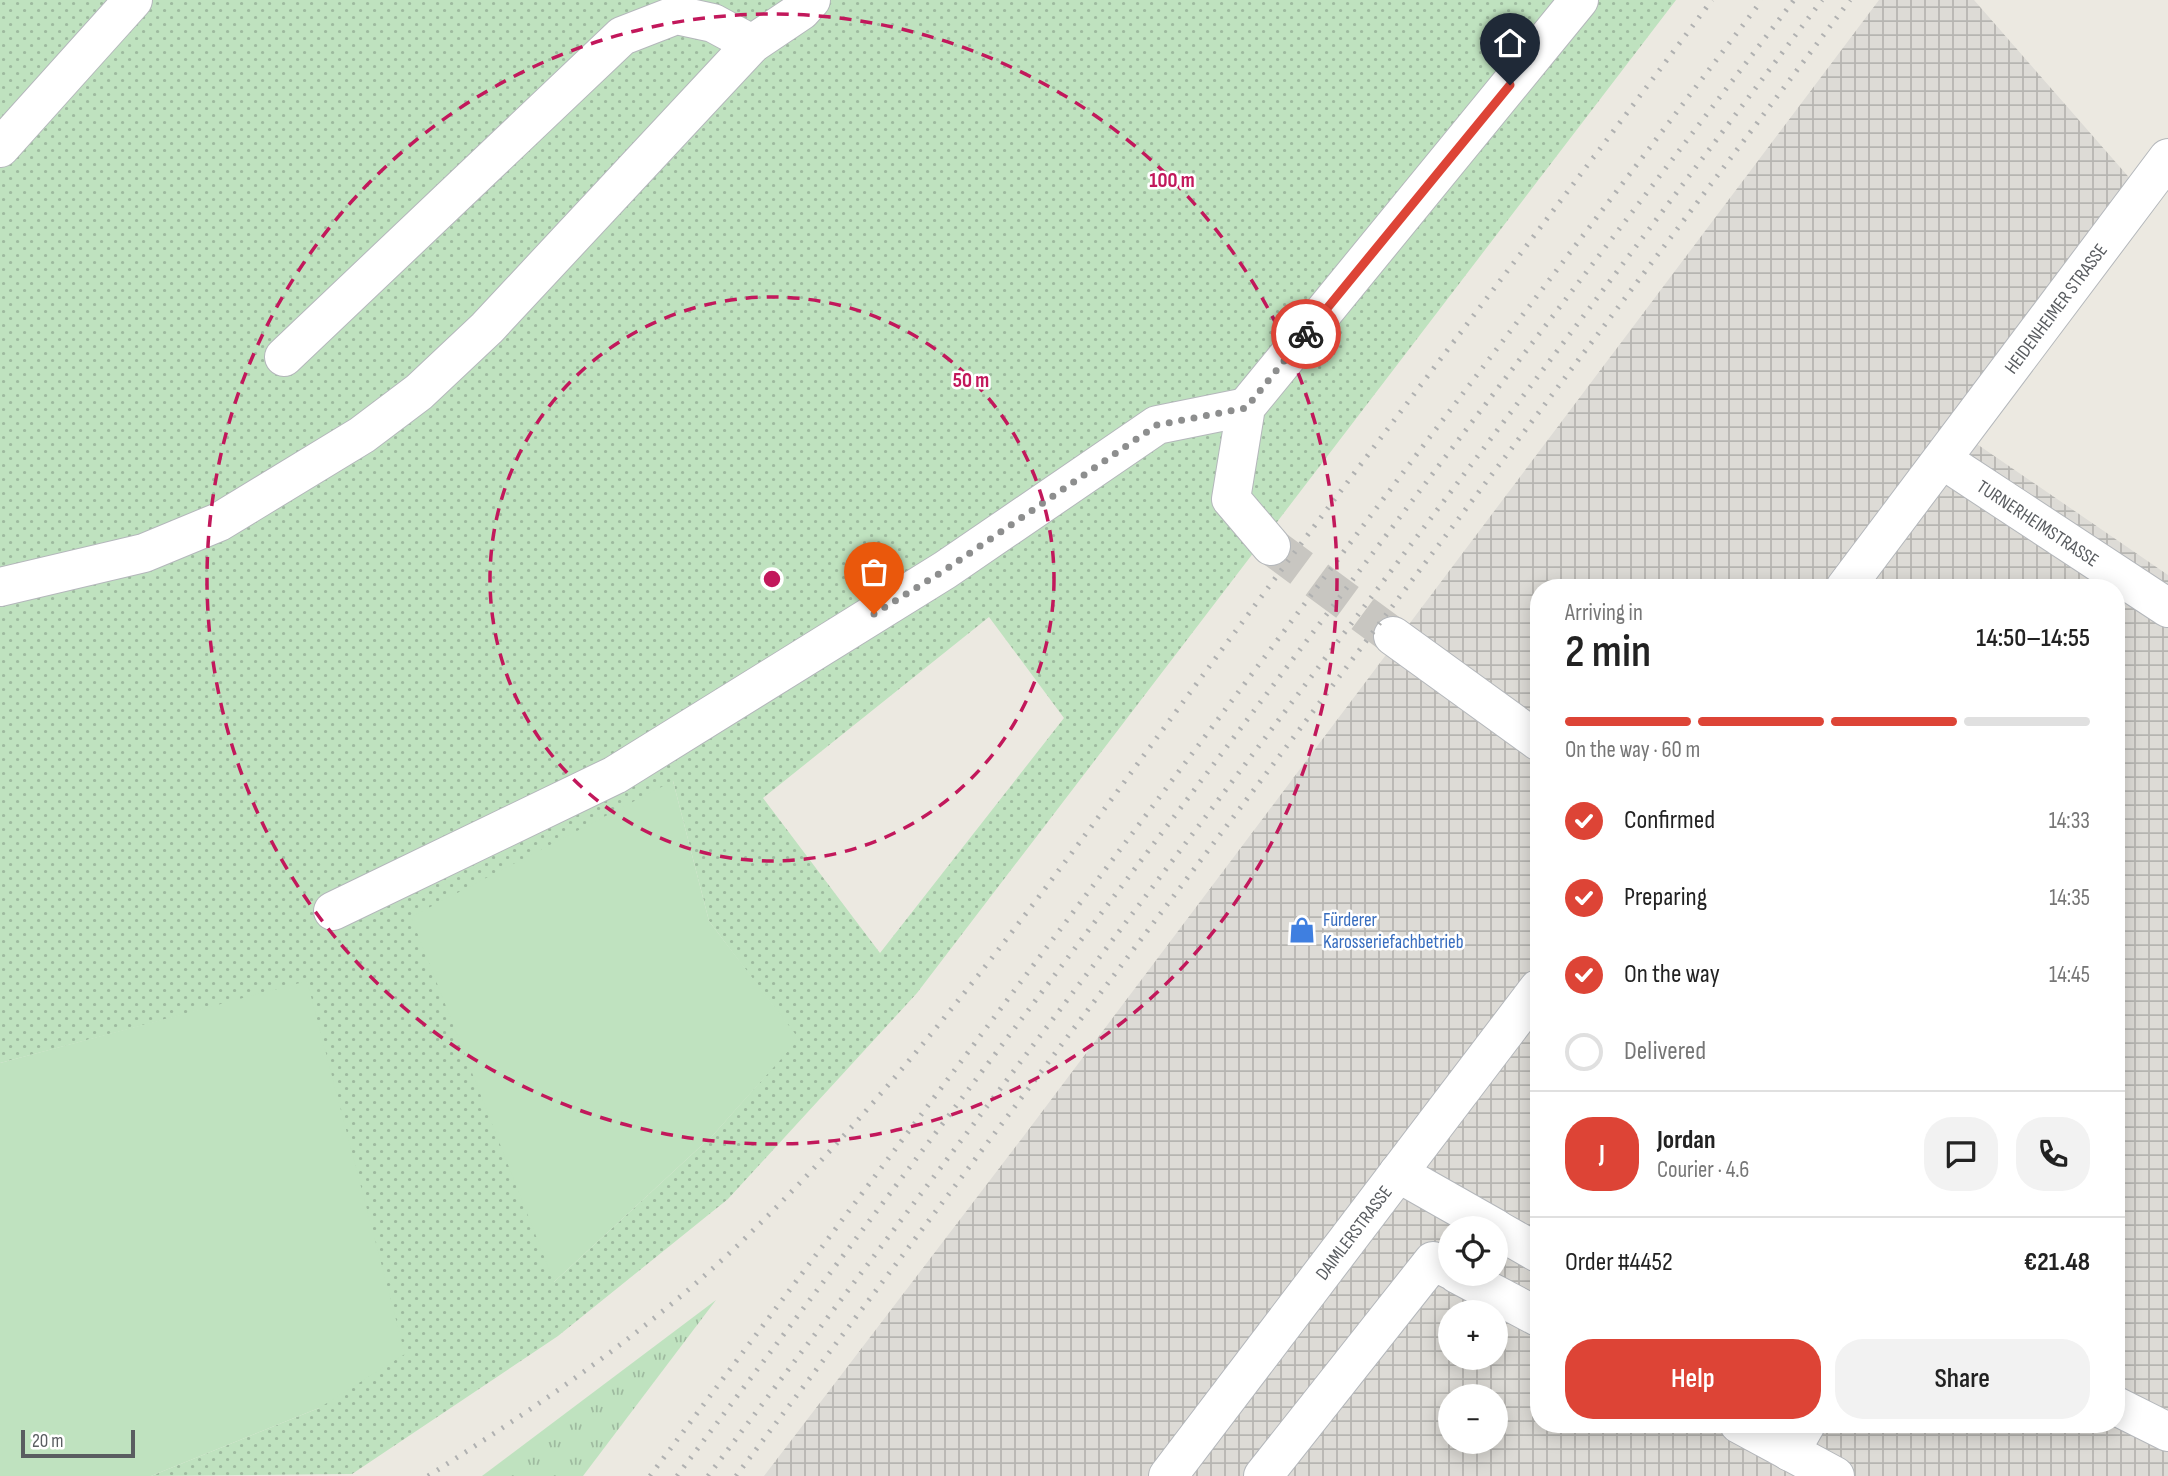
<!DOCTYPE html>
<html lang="en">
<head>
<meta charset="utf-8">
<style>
	body { margin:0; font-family:"Sofia Sans Condensed",sans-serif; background:#f2f2f2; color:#222; height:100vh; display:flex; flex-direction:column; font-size:26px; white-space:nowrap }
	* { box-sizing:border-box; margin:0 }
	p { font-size:23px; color:#767676 }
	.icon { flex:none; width:38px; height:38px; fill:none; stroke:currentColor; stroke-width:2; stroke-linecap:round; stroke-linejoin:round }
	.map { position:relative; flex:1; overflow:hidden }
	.details { position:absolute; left:1530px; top:579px; width:595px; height:854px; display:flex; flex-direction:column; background:#fff; border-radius:28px; box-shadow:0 4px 18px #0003 }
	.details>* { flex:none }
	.tools { position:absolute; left:1438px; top:1216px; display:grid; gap:14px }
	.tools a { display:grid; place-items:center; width:70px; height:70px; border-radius:50%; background:#fff; box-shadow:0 4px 18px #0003; font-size:35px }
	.scale { position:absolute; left:21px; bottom:18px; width:114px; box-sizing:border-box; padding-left:7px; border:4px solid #5a5d61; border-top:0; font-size:19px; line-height:24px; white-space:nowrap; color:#5a5d61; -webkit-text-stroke:5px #fff; paint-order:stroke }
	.pin { position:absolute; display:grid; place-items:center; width:60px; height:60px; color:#fff; margin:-72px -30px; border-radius:50% 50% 50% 0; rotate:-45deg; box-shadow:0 0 7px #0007 }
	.pin .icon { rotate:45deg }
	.courier { position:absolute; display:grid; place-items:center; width:70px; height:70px; margin:-35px; border:5px solid #dd4436; border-radius:50%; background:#fff; color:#222; box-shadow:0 2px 9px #0007 }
	.overview em { font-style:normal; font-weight:600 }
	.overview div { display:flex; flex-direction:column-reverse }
	.overview { display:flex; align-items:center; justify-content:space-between; height:119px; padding:0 35px }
	h1 { font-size:46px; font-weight:600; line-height:52px }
	.bar { display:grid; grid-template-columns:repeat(4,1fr); gap:10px 7px; align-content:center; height:84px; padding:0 35px }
	.bar i { height:9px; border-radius:5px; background:#e0e0e0 }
	.bar .on { background:#dd4436 }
	.bar p { grid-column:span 4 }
	.line { display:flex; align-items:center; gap:18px; padding:0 35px; border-top:2px solid #e0e0e0 }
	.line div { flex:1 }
	.round { display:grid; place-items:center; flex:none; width:74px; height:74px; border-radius:28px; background:#f2f2f2 }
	ol { padding:0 35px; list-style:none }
	li { display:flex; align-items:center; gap:21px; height:77px }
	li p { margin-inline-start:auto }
	li .icon { padding:7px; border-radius:50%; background:#dd4436; color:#fff; stroke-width:4 }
	li:last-child { color:#767676 }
	li i { width:38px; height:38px; border:4px solid #e0e0e0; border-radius:50% }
	.action { display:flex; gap:14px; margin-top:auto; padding:14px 35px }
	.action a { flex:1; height:80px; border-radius:28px; background:#dd4436; color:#fff; font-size:28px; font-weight:600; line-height:80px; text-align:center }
	.action a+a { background:#f2f2f2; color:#222 }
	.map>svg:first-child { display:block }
</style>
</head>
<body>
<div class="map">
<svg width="2168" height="1476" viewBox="0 0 2168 1476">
	<defs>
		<pattern id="industrial-grid" width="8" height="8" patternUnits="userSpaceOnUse" patternTransform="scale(1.75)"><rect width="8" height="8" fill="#dddbd6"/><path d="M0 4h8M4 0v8" fill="none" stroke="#b6b5b1"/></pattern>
		<pattern id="grass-tufts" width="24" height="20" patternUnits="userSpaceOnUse" patternTransform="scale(1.75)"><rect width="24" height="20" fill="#bfe2bf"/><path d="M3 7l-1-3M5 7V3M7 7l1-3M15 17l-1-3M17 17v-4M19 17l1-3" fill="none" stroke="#9eba9f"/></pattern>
		<pattern id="park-dots" width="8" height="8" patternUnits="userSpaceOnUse" patternTransform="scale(1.75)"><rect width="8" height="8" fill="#bfe2bf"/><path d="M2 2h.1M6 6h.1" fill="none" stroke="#9eba9f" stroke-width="1.8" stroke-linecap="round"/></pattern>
	</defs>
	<rect width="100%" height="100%" fill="#ece9e1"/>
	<!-- industrial -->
	<path fill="url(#industrial-grid)" fill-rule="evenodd" d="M 1879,0 L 1974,0 L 2147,198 L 1971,440 L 2168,575 L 2168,1476 L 764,1476 L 1023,1137 ZM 1538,588 L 2116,588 L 2116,1424 L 1538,1424 ZM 1451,1228 L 1496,1228 L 1496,1274 L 1451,1274 ZM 1451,1312 L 1496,1312 L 1496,1358 L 1451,1358 ZM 1451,1396 L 1496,1396 L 1496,1442 L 1451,1442 Z"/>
	<!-- grass -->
	<path fill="url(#grass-tufts)" d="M 716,1300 L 583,1476 L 482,1476 Z"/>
	<!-- park -->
	<path fill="url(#park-dots)" fill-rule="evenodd" d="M 0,0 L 1676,0 L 917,993 L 728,1199 L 558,1336 L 352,1474 L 151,1476 L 319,1408 L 307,982 L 0,1063 ZM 989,617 L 1064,718 L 880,953 L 763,798 ZM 673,781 L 709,921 L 798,1039 L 714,1134 L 554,1282 Z"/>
	<!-- pitch -->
	<path fill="#bfe2bf" d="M 673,781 L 709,921 L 799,1039 L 714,1134 L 554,1282 L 411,917 Z
		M 307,981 L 405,1354 L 319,1408 L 151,1476 L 0,1476 L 0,1063 Z"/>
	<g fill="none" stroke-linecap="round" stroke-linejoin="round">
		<!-- minor-tunnel -->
		<path stroke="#c8c6c1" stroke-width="38" stroke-dasharray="38 19" stroke-linecap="butt" d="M 1271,546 L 1393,636"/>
		<!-- minor casing -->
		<g stroke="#b4b7bb" stroke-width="40">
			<g id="minor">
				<path d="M 0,148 L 133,0"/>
				<path d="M 284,357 L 622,36 L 676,15 L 713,23 L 752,44"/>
				<path id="s1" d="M 1943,460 L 2168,608"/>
				<path d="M 1271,546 L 1231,499 L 1246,407 L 1579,0"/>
				<path d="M 0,587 L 144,553 L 219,522 L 362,435 L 419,392 L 487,328 L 752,44 L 801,11 L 811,0"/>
				<path id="s2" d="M 1845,588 L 2168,158"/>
				<path d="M 1393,636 L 1538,741"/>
				<path d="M 333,911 L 615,775 L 945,570 L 1157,425 L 1246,407"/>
				<path d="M 1398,1173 L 1495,1228"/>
				<path d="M 1496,1229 L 1538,1253"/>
				<path d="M 1457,1274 L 1538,1317"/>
				<path d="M 2116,1406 L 2168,1432"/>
				<path d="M 1739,1424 L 1835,1476"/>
				<path d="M 1790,1452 L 1806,1424"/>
				<path id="s3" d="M 1168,1476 L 1538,989"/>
				<path d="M 1263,1476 L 1433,1261 L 1451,1270"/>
			</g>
		</g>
		<!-- minor -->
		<use href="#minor" stroke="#fff" stroke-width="38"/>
		<!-- rail -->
		<path stroke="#b0b1b1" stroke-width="5" stroke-dasharray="2 9" stroke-linecap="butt" d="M 428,1476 C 537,1407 643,1335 737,1246 C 927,1064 1078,842 1235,632 C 1393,420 1554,211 1712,0
			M 650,1476 L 1423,446 L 1762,0
			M 677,1476 L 1443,460 L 1794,0
			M 708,1476 L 1822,0
			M 736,1476 L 1850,0"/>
	</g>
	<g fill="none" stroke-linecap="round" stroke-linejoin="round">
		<!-- done -->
		<path stroke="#8d8e8e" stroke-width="7" stroke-dasharray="0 12.6" d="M 874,614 L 945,570 L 1157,425 L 1246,408 L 1306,334"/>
		<!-- route -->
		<path stroke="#dd4436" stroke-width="9" d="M 1306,334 L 1510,85"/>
	</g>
	<!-- distance rings -->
	<g fill="none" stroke="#c2185b" stroke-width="3.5" stroke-dasharray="12 9">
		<circle cx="772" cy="579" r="282"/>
		<circle cx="772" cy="579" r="565"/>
	</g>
	<!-- icons -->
	<defs>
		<g id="shop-bare" transform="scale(2.1)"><path d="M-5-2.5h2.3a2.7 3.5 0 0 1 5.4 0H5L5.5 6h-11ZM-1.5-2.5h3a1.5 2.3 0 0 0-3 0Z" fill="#3f7fe0" stroke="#fff" stroke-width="2.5" paint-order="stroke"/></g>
	</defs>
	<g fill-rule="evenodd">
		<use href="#shop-bare" x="1302" y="930"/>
	</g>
	<g text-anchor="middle" stroke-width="5" stroke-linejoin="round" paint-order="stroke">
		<!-- street labels -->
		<g font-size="19" fill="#5a5d61" stroke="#fff">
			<text dy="7" stroke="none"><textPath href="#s2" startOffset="350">HEIDENHEIMER STRASSE</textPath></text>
			<text dy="7" stroke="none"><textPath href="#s1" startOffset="114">TURNERHEIMSTRASSE</textPath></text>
			<text dy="7" stroke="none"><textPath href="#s3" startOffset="306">DAIMLERSTRASSE</textPath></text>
		</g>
		<!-- shop labels -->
		<g font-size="19" fill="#366cbe" stroke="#fff" text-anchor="start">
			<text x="1323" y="926">Fürderer<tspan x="1323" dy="22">Karosseriefachbetrieb</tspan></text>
		</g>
	</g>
	<circle cx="772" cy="579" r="10" fill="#c2185b" stroke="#fff" stroke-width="3.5"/>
	<g font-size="21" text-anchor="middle" font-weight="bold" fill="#c2185b" stroke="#fff" stroke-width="5" stroke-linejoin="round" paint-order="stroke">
		<text x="1172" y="187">100 m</text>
		<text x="971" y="387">50 m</text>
	</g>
</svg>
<div class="tools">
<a><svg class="icon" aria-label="locate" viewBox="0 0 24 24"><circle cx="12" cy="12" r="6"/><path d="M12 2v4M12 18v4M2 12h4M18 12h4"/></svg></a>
<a>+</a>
<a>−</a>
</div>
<div class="scale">20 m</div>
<div class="pin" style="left:874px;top:614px;background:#ea580c"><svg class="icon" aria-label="bag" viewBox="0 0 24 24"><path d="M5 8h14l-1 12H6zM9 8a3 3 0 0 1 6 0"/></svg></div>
<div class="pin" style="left:1510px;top:85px;background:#1f2937"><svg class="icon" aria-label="home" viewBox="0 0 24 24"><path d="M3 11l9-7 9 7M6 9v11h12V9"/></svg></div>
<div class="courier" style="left:1306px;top:334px"><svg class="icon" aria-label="bike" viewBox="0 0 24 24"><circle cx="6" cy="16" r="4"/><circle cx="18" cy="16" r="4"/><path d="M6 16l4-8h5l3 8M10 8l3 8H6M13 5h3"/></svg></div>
<section class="details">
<div class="overview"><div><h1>2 min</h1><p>Arriving in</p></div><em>14:50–14:55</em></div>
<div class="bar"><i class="on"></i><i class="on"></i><i class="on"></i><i></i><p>On the way · 60 m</p></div>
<ol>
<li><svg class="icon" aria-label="check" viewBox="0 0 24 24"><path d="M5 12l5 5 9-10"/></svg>Confirmed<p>14:33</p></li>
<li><svg class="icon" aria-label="check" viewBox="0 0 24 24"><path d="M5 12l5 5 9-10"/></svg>Preparing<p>14:35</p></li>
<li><svg class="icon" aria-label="check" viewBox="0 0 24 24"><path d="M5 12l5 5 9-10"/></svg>On the way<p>14:45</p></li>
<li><i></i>Delivered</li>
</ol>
<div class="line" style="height:126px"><b class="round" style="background:#dd4436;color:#fff">J</b><div><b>Jordan</b><p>Courier · 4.6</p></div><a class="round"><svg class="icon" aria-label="chat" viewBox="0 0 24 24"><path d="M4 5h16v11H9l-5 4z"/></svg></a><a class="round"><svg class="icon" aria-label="phone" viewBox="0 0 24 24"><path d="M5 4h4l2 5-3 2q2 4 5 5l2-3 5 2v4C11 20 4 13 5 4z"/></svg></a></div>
<div class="line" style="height:91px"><div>Order #4452</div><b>€21.48</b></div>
<div class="action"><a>Help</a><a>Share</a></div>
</section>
</div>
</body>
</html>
